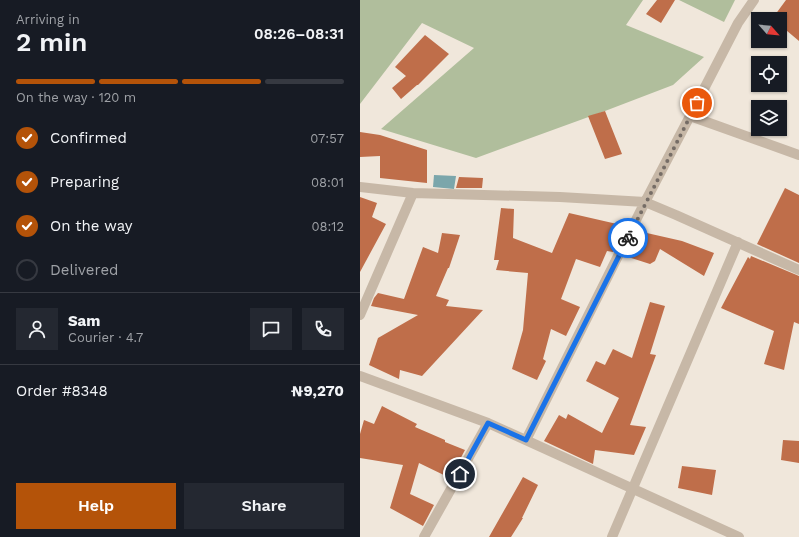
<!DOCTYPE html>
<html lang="en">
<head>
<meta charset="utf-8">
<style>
	body { margin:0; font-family:"Work Sans",sans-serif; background:#242831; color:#f1f3f6; height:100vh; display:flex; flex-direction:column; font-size:15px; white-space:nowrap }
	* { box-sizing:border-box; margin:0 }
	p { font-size:13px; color:#9ea1a6 }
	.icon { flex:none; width:22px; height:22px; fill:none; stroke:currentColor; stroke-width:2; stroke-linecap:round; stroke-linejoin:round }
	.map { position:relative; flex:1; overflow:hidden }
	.side { display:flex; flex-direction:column; background:#171b24; width:360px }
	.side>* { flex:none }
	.needle { width:26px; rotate:117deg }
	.tools { position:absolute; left:391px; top:12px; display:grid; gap:8px }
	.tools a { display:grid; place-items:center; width:36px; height:36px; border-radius:0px; background:#171b24; box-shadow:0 1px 3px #0004; font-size:20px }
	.pin { position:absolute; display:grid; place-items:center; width:34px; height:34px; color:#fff; margin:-17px; border:2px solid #fff; border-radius:50%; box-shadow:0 1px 4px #0007 }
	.courier { position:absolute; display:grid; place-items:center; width:40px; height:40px; margin:-20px; border:3px solid #1a73e8; border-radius:50%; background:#fff; color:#222; box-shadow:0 1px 5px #0007 }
	.overview em { font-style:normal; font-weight:600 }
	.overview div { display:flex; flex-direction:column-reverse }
	.overview { display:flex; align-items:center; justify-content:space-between; height:68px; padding:0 16px }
	h1 { font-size:26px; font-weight:600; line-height:30px }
	.bar { display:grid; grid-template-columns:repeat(4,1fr); gap:6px 4px; align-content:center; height:48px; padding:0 16px }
	.bar i { height:5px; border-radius:3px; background:#363941 }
	.bar .on { background:#b45309 }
	.bar p { grid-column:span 4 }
	.line { display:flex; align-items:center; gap:10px; padding:0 16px; border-top:1px solid #363941 }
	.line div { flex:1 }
	.round { display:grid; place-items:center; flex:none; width:42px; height:42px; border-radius:0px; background:#242831 }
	ol { padding:0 16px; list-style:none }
	li { display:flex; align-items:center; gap:12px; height:44px }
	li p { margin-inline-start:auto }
	li .icon { padding:4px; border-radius:50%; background:#b45309; color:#fff; stroke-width:4 }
	li:last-child { color:#9ea1a6 }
	li i { width:22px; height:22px; border:2px solid #363941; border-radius:50% }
	.primary-button { display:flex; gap:8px; margin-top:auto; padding:8px 16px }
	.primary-button a { flex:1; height:46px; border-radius:0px; background:#b45309; color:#fff; font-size:16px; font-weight:600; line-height:46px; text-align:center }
	.primary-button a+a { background:#242831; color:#f1f3f6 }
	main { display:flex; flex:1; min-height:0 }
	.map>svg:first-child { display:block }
</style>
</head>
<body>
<main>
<section class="side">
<div class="overview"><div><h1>2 min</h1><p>Arriving in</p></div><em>08:26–08:31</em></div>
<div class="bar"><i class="on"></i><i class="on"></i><i class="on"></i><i></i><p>On the way · 120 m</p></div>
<ol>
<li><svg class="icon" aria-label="check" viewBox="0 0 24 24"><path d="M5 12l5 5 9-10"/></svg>Confirmed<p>07:57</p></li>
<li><svg class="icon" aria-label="check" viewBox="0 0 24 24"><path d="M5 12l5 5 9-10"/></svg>Preparing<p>08:01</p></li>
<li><svg class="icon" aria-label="check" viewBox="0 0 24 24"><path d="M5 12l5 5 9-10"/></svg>On the way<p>08:12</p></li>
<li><i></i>Delivered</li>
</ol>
<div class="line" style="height:72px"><a class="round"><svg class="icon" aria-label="person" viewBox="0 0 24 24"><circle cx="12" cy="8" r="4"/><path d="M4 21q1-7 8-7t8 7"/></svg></a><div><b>Sam</b><p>Courier · 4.7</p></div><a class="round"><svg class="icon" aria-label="chat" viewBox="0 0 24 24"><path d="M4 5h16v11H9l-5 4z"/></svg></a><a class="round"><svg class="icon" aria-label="phone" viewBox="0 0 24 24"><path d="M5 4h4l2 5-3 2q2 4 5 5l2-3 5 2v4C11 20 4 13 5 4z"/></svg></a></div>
<div class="line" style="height:52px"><div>Order #8348</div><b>₦9,270</b></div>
<div class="primary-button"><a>Help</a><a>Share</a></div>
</section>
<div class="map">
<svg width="439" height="537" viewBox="0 0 439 537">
	<rect width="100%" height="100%" fill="#f0e7db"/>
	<!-- green -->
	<path fill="#b0be9c" d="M 0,0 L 283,0 L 266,25 L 344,57 L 313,85 L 245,111 L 116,158 L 21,129 L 114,48 L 62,23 L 0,104 Z
		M 319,0 L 375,0 L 364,22 Z"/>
	<!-- water -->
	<path fill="#7ba6ab" d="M 74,175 L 96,176 L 94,189 L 73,187 Z"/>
	<!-- building -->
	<path fill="#bf6e4a" d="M 297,0 L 315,0 L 301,23 L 286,14 Z
		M 426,0 L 439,0 L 439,41 L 420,25 L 420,19 L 412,19 Z
		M 65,35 L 89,54 L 58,85 L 57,85 L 41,99 L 32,88 L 46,76 L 35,67 Z
		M 245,111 L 262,154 L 245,159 L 228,116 Z
		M 0,132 L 20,135 L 67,150 L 67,183 L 20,178 L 20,156 L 0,157 Z
		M 99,177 L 123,178 L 122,188 L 96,188 Z
		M 425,188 L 439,195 L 439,263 L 397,244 Z
		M 0,197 L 17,203 L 12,217 L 26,224 L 0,272 Z
		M 141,208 L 154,209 L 153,238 L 192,253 L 209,213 L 257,224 L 250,247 L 256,246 L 253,252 L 247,251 L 240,267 L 216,259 L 201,299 L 220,307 L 206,336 L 191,329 L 183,359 L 186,361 L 177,380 L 152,369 L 163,330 L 168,273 L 136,270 L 139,260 L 134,260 Z
		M 278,231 L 322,241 L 354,253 L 344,276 L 300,249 L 295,261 L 290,264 L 265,256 L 272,242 L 283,240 L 283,238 L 276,234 Z
		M 82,233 L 100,235 L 89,268 L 88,268 L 76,296 L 89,300 L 86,306 L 123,310 L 62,376 L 40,370 L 39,379 L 9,365 L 18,338 L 58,315 L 11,306 L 14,298 L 18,293 L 44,299 L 63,247 L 78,253 Z
		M 391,256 L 439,276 L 439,324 L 434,322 L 424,370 L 404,364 L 414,331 L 361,308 L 388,257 L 390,259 Z
		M 290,302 L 305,306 L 290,354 L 296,355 L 270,425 L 286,427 L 274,455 L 235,450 L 233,464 L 184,441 L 199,415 L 206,419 L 208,414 L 242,433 L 259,398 L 226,381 L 236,361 L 245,365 L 253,349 L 272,358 Z
		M 22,406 L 57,424 L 55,427 L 85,440 L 85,442 L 105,450 L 90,478 L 59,463 L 50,494 L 74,505 L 63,526 L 30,508 L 43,465 L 0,458 L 0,434 L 4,420 L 14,424 Z
		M 423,440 L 439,441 L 439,463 L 421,460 Z
		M 322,466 L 356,470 L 352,495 L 318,488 Z
		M 163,477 L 178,485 L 162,518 L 163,518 L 151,537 L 129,537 Z"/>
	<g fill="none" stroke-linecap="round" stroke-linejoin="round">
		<!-- street -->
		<path stroke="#c7b8a7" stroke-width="10" d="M 330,116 L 439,155
			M 0,187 L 53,193 L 200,197 L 285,202 L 316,215 L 439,270
			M 0,315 L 53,193
			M 0,376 L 128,423 L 379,537
			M 166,440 L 285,202 L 330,116 L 378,23 L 394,0
			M 64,537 L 128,423
			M 252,537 L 378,242"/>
	</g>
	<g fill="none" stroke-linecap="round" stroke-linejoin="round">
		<!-- done -->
		<path stroke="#766d66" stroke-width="4" stroke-dasharray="0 7.2" d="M 268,238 L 337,103"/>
		<!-- route -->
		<path stroke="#1a73e8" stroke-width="5" d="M 100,474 L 128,423 L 166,440 L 268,238"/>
	</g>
</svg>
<div class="tools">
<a><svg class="needle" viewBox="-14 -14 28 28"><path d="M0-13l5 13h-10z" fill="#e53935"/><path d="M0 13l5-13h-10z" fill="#9ea1a6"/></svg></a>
<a><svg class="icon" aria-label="locate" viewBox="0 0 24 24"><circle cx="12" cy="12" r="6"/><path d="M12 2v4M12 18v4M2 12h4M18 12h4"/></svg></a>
<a><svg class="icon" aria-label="layers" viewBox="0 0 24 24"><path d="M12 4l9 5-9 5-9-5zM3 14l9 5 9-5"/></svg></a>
</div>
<div class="pin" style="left:337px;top:103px;background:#ea580c"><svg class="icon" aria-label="bag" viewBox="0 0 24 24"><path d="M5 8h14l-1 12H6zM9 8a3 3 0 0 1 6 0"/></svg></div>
<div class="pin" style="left:100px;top:474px;background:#1f2937"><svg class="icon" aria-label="home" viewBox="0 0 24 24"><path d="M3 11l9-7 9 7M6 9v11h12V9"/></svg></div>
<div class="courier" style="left:268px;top:238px"><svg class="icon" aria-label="bike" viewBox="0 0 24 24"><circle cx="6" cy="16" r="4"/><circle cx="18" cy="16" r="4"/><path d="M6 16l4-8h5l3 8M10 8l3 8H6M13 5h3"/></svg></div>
</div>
</main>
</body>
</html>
